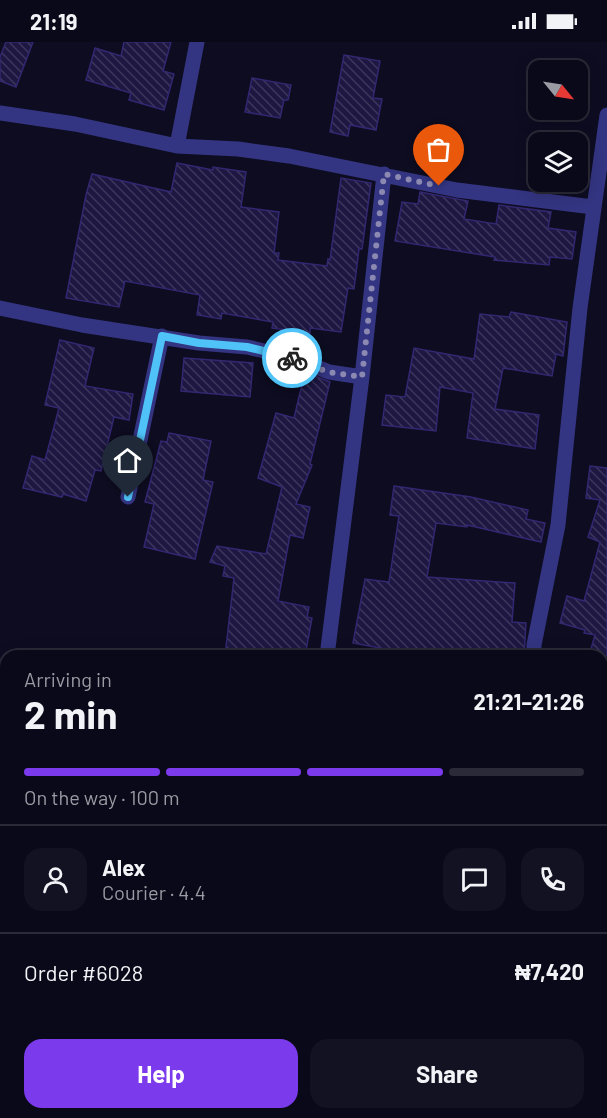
<!DOCTYPE html>
<html lang="en">
<head>
<meta charset="utf-8">
<style>
	body { margin:0; font-family:Barlow,sans-serif; background:#131222; color:#f1f3f6; height:100vh; display:flex; flex-direction:column; font-size:22px; white-space:nowrap }
	* { box-sizing:border-box; margin:0 }
	p { font-size:20px; color:#999aa2 }
	.icon { flex:none; width:33px; height:33px; fill:none; stroke:currentColor; stroke-width:2; stroke-linecap:round; stroke-linejoin:round }
	.map { position:relative; flex:1; overflow:hidden }
	.sheet { position:absolute; left:0px; top:608px; width:608px; height:470px; display:flex; flex-direction:column; background:#0a0919; border-radius:18px 18px 0 0; box-shadow:0 3px 15px #0003,0 0 0 2px #2a2a38 }
	.sheet>* { flex:none }
	.needle { width:39px; rotate:120deg }
	.tools { position:absolute; left:528px; top:18px; display:grid; gap:12px }
	.tools a { display:grid; place-items:center; width:60px; height:60px; border-radius:12px; background:#0a0919; box-shadow:0 3px 15px #0003,0 0 0 2px #2a2a38; font-size:30px }
	.pin { position:absolute; display:grid; place-items:center; width:51px; height:51px; color:#fff; margin:-62px -26px; border-radius:50% 50% 50% 0; rotate:-45deg; box-shadow:0 0 6px #0007 }
	.pin .icon { rotate:45deg }
	.courier { position:absolute; display:grid; place-items:center; width:60px; height:60px; margin:-30px; border:4px solid #4fc3f7; border-radius:50%; background:#fff; color:#222; box-shadow:0 2px 8px #0007 }
	.overview em { font-style:normal; font-weight:700 }
	.overview div { display:flex; flex-direction:column-reverse }
	.overview { display:flex; align-items:center; justify-content:space-between; height:102px; padding:0 24px }
	h1 { font-size:39px; font-weight:700; line-height:45px }
	.bar { display:grid; grid-template-columns:repeat(4,1fr); gap:9px 6px; align-content:center; height:72px; padding:0 24px }
	.bar i { height:8px; border-radius:4px; background:#2a2a38 }
	.bar .on { background:#7c3aed }
	.bar p { grid-column:span 4 }
	.line { display:flex; align-items:center; gap:15px; padding:0 24px; border-top:2px solid #2a2a38 }
	.line div { flex:1 }
	.round { display:grid; place-items:center; flex:none; width:63px; height:63px; border-radius:18px; background:#131222 }
	.button { display:flex; gap:12px; margin-top:auto; padding:12px 24px }
	.button a { flex:1; height:69px; border-radius:18px; background:#7c3aed; color:#fff; font-size:24px; font-weight:700; line-height:69px; text-align:center }
	.button a+a { background:#131222; color:#f1f3f6 }
	.status { display:flex; justify-content:space-between; align-items:center; height:42px; padding:0 30px; background:#0a0919; direction:ltr }
	.status svg { height:16px; fill:currentColor }
	.map>svg:first-child { display:block }
</style>
</head>
<body>
<div class="status"><b>21:19</b><svg viewBox="0 0 49 12"><path d="M0 12V9h3v3zM5 12V6h3v6zM10 12V3h3v9zM15 12V0h3v12zM26 1h20v11H26zM47 4h2v5h-2z"/></svg></div>
<div class="map">
<svg width="607" height="1076" viewBox="0 0 607 1076">
	<defs>
		<pattern id="building-back-hatch" width="6" height="6" patternUnits="userSpaceOnUse" patternTransform="scale(1.5)"><rect width="6" height="6" fill="#1d1742"/><path d="M-1 5l2 2M0 0l6 6M5-1l2 2" fill="none" stroke="#3d375e"/></pattern>
	</defs>
	<rect width="100%" height="100%" fill="#0e0c21"/>
	<!-- building -->
	<path fill="url(#building-back-hatch)" stroke="#322770" stroke-width="1.5" d="M 6,0 L 33,0 L 16,45 L 0,39 L 0,15 Z
		M 124,0 L 171,0 L 163,29 L 174,32 L 164,68 L 129,58 L 131,51 L 86,38 L 95,6 L 121,14 Z
		M 344,13 L 380,19 L 373,56 L 382,57 L 376,88 L 350,83 L 348,94 L 330,90 Z
		M 252,36 L 291,43 L 288,58 L 284,58 L 280,76 L 245,70 Z
		M 177,121 L 213,128 L 213,125 L 246,130 L 241,165 L 279,170 L 274,211 L 279,211 L 278,218 L 327,224 L 328,217 L 330,218 L 341,136 L 371,141 L 362,207 L 359,207 L 354,247 L 348,246 L 341,290 L 310,286 L 310,291 L 272,286 L 273,280 L 222,271 L 221,277 L 197,273 L 200,253 L 125,239 L 119,265 L 66,256 L 86,153 L 92,132 L 171,150 Z
		M 420,150 L 468,159 L 464,177 L 496,182 L 499,163 L 551,170 L 548,186 L 576,190 L 572,217 L 550,215 L 549,223 L 494,218 L 495,215 L 395,199 L 402,160 L 418,162 Z
		M 511,270 L 567,280 L 563,314 L 556,312 L 552,334 L 503,326 L 495,367 L 539,373 L 535,407 L 467,396 L 473,351 L 440,345 L 436,389 L 382,383 L 386,353 L 405,355 L 414,306 L 474,317 L 480,272 L 509,275 Z
		M 60,298 L 94,306 L 85,344 L 133,352 L 129,378 L 114,375 L 101,429 L 95,428 L 86,459 L 63,452 L 62,455 L 23,446 L 32,414 L 45,418 L 59,366 L 45,363 Z
		M 184,316 L 253,321 L 250,355 L 181,349 Z
		M 305,330 L 330,340 L 310,422 L 312,423 L 296,462 L 310,465 L 303,496 L 290,493 L 278,559 L 309,565 L 307,575 L 312,576 L 305,614 L 225,614 L 234,536 L 223,534 L 225,524 L 210,520 L 217,504 L 266,512 L 282,445 L 258,436 L 276,371 L 294,376 Z
		M 169,391 L 211,399 L 203,438 L 213,440 L 195,517 L 144,505 L 154,462 L 145,460 L 161,399 L 167,400 Z
		M 590,424 L 607,426 L 607,614 L 589,614 L 595,593 L 584,591 L 585,588 L 560,581 L 567,554 L 584,559 L 600,500 L 588,495 L 600,458 L 586,456 Z
		M 394,444 L 471,455 L 528,468 L 526,477 L 545,481 L 541,500 L 467,483 L 467,485 L 436,481 L 427,535 L 515,541 L 512,580 L 526,581 L 524,614 L 411,612 L 353,601 L 365,537 L 389,540 L 399,474 L 390,473 Z"/>
	<g fill="none" stroke-linecap="round" stroke-linejoin="round">
		<!-- street -->
		<path stroke="#343582" stroke-width="15" d="M 0,71 L 75,82 L 177,104 L 238,107 L 289,114 L 457,148 L 593,165
			M 177,104 L 197,0
			M 0,266 L 82,283 L 199,301 L 247,305 L 295,316 L 329,330 L 362,335
			M 128,455 L 162,294
			M 327,614 L 362,335 L 384,132
			M 534,614 L 534,603 L 558,483 L 580,266 L 607,73
			M 0,694 L 6,698
			M 602,784 L 607,788
			M 0,941 L 6,946
			M 602,1059 L 607,1061
			M 167,1071 L 174,1076
			M 287,1076 L 292,1071
			M 488,1076 L 491,1071"/>
	</g>
	<g fill="none" stroke-linecap="round" stroke-linejoin="round">
		<!-- done -->
		<path stroke="#8b88b1" stroke-width="6" stroke-dasharray="0 10.8" d="M 292,316 L 328,330 L 362,335 L 384,132 L 439,144"/>
		<!-- route -->
		<path stroke="#4fc3f7" stroke-width="8" d="M 128,455 L 162,294 L 199,301 L 247,305 L 292,316"/>
	</g>
</svg>
<div class="tools">
<a><svg class="needle" viewBox="-14 -14 28 28"><path d="M0-13l5 13h-10z" fill="#e53935"/><path d="M0 13l5-13h-10z" fill="#999aa2"/></svg></a>
<a><svg class="icon" aria-label="layers" viewBox="0 0 24 24"><path d="M12 4l9 5-9 5-9-5zM3 14l9 5 9-5"/></svg></a>
</div>
<div class="pin" style="left:439px;top:144px;background:#ea580c"><svg class="icon" aria-label="bag" viewBox="0 0 24 24"><path d="M5 8h14l-1 12H6zM9 8a3 3 0 0 1 6 0"/></svg></div>
<div class="pin" style="left:128px;top:455px;background:#1f2937"><svg class="icon" aria-label="home" viewBox="0 0 24 24"><path d="M3 11l9-7 9 7M6 9v11h12V9"/></svg></div>
<div class="courier" style="left:292px;top:316px"><svg class="icon" aria-label="bike" viewBox="0 0 24 24"><circle cx="6" cy="16" r="4"/><circle cx="18" cy="16" r="4"/><path d="M6 16l4-8h5l3 8M10 8l3 8H6M13 5h3"/></svg></div>
<section class="sheet">
<div class="overview"><div><h1>2 min</h1><p>Arriving in</p></div><em>21:21–21:26</em></div>
<div class="bar"><i class="on"></i><i class="on"></i><i class="on"></i><i></i><p>On the way · 100 m</p></div>
<div class="line" style="height:108px"><a class="round"><svg class="icon" aria-label="person" viewBox="0 0 24 24"><circle cx="12" cy="8" r="4"/><path d="M4 21q1-7 8-7t8 7"/></svg></a><div><b>Alex</b><p>Courier · 4.4</p></div><a class="round"><svg class="icon" aria-label="chat" viewBox="0 0 24 24"><path d="M4 5h16v11H9l-5 4z"/></svg></a><a class="round"><svg class="icon" aria-label="phone" viewBox="0 0 24 24"><path d="M5 4h4l2 5-3 2q2 4 5 5l2-3 5 2v4C11 20 4 13 5 4z"/></svg></a></div>
<div class="line" style="height:78px"><div>Order #6028</div><b>₦7,420</b></div>
<div class="button"><a>Help</a><a>Share</a></div>
</section>
</div>
</body>
</html>
